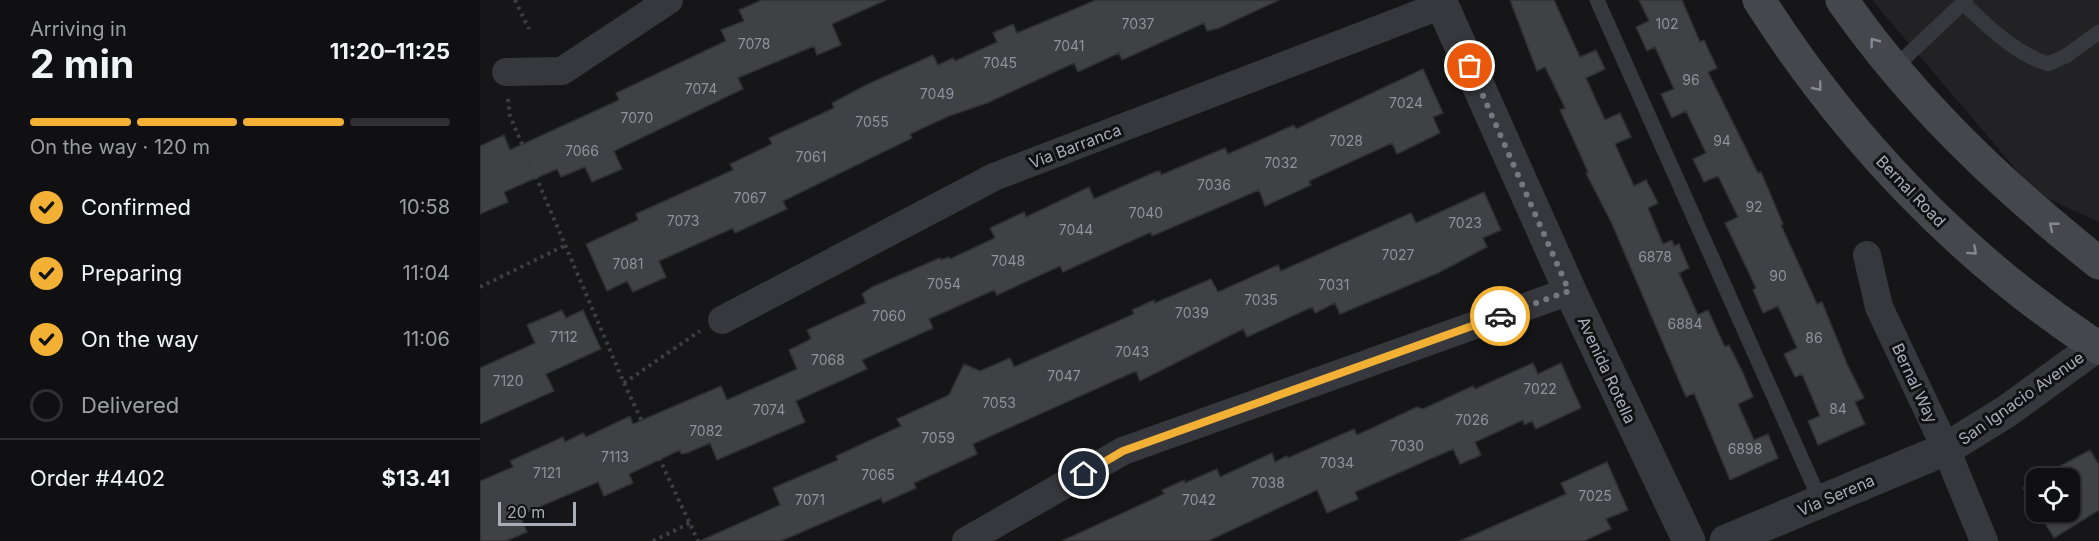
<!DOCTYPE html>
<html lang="en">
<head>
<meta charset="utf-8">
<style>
	body { margin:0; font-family:Inter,sans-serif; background:#1e1e20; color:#f1f3f6; height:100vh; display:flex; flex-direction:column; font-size:22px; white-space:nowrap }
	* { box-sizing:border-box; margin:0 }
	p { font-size:20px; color:#9c9d9f }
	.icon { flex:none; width:33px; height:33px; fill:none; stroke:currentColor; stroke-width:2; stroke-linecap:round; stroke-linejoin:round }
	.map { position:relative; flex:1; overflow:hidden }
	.details { display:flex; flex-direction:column; background:#101012; width:480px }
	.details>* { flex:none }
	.buttons { position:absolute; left:1546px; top:468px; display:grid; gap:12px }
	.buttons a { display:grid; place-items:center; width:54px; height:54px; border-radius:12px; background:#101012; box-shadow:0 2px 4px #0004,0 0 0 2px #303032; font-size:30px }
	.scale { position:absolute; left:18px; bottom:15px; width:78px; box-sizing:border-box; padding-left:6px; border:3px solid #a8adb8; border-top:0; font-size:16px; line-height:21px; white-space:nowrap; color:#a8adb8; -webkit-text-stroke:4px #111113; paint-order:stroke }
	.pin { position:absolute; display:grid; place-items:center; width:51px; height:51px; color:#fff; margin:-26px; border:3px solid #fff; border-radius:50%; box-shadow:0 2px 6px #0007 }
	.courier { position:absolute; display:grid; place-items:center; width:60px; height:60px; margin:-30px; border:4px solid #f2b134; border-radius:50%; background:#fff; color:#222; box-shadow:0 2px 8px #0007 }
	.headline em { font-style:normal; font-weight:700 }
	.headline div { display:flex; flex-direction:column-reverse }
	.headline { display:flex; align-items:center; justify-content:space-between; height:102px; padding:0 30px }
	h1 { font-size:39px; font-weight:700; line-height:45px }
	.bar { display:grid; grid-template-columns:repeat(4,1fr); gap:9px 6px; align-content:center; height:72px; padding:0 30px }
	.bar i { height:8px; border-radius:4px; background:#303032 }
	.bar .active { background:#f2b134 }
	.bar p { grid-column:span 4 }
	.line { display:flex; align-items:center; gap:15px; padding:0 30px; border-top:2px solid #303032 }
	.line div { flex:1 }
	ol { padding:0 30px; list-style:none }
	li { display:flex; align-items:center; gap:18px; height:66px }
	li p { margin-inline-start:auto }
	li .icon { padding:6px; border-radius:50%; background:#f2b134; color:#111; stroke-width:4 }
	li:last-child { color:#9c9d9f }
	li i { width:33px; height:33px; border:3px solid #303032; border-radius:50% }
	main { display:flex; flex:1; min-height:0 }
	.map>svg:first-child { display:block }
</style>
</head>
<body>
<main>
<section class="details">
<div class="headline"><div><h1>2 min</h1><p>Arriving in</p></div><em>11:20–11:25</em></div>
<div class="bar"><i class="active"></i><i class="active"></i><i class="active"></i><i></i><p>On the way · 120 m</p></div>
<ol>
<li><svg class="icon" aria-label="check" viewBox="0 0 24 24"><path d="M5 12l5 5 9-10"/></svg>Confirmed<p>10:58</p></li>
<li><svg class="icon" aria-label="check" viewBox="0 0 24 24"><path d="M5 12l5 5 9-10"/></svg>Preparing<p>11:04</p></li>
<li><svg class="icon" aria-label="check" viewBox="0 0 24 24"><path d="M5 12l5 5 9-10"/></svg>On the way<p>11:06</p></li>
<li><i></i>Delivered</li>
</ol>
<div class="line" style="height:78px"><div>Order #4402</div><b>$13.41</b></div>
</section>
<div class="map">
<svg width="1619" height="541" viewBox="0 0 1619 541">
	<rect width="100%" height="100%" fill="#161618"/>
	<!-- built -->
	<path fill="#222225" d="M 1392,0 L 1619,0 L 1619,222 L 1556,193 Z"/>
	<!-- building -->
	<path fill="#404145" stroke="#303034" stroke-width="1.5" d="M 282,0 L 406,0 L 352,24 L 361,45 L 337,55 L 334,46 L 258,78 L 263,89 L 134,151 L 142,169 L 112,182 L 105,167 L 81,177 L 77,169 L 24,192 L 28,202 L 0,214 L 0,146 L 24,135 L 30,150 L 139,100 L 136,93 L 246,41 L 241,30 L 264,21 L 259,10 Z
		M 616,0 L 799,0 L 739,28 L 727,31 L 724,23 L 642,60 L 639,53 L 598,72 L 594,63 L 507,103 L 469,116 L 430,134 L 432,138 L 303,201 L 307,209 L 255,233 L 253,228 L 179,261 L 186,277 L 153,292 L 147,281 L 127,291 L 106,244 L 158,220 L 156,214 L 253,170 L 250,164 L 292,144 L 289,138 L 354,108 L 352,103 L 388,84 L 453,55 L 458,65 L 473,58 L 475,61 L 517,42 L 513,33 L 533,24 L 537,33 Z
		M 1030,0 L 1074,0 L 1100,57 L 1116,50 L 1125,69 L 1106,78 L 1125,120 L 1140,113 L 1151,137 L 1135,144 L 1154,186 L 1166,180 L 1178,203 L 1168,208 L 1183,244 L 1192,240 L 1194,246 L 1199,244 L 1209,268 L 1199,273 L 1218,315 L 1228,310 L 1245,347 L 1249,345 L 1263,373 L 1273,397 L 1258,404 L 1274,440 L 1288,434 L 1298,458 L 1250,480 L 1214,393 L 1206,397 L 1132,224 L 1106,173 L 1108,172 L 1080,110 L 1085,108 L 1065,67 L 1057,71 Z
		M 1159,0 L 1202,0 L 1220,42 L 1224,40 L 1237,68 L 1228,72 L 1278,173 L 1281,172 L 1303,224 L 1301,225 L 1337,304 L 1342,302 L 1368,366 L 1384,398 L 1375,402 L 1385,424 L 1338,445 L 1328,421 L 1340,416 L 1322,374 L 1315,377 L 1304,354 L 1317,348 L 1298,306 L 1283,313 L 1273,290 L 1276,288 L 1245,223 L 1258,217 L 1238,176 L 1224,182 L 1213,159 L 1226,153 L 1206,111 L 1192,118 L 1181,94 L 1194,89 L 1175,47 L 1167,51 L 1156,27 L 1169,21 Z
		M 943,69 L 963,113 L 953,117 L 960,133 L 917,154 L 912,143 L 829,181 L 831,185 L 785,206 L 779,190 L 672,236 L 671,232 L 583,272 L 580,266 L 517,295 L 514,290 L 449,319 L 453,328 L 382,360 L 387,369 L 316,401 L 325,422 L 237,460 L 230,443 L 207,453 L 201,454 L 200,450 L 149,474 L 153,483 L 124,496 L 118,482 L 40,515 L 47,532 L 26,541 L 0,541 L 0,481 L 33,467 L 30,461 L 83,437 L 85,442 L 103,433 L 106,437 L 150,416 L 153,424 L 241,386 L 247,400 L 317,369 L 309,350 L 331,339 L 327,330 L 386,303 L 382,294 L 392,287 L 460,258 L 461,260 L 469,257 L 470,259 L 515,238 L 510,228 L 544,212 L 546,217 L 609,187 L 614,199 L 675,172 L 680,171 L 681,175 L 745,148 L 748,154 L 814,125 L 816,129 Z
		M 1004,192 L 1021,230 L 1003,238 L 1007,247 L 958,273 L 860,314 L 855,303 L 835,313 L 832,307 L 767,337 L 763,329 L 660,381 L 656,371 L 493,444 L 497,454 L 434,483 L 436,488 L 403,503 L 401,498 L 301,541 L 220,541 L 300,505 L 293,488 L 358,460 L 356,456 L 421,426 L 417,419 L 469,395 L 484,364 L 500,371 L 530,358 L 534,367 L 654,314 L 652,310 L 674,300 L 675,303 L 731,279 L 738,292 L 798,265 L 801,271 L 931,213 L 936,223 Z
		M 82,310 L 86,318 L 103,310 L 121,349 L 66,374 L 74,391 L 0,424 L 0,368 L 55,343 L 47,325 Z
		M 1053,363 L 1058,374 L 1081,363 L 1101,408 L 1056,429 L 1052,421 L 1044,425 L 1043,420 L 995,442 L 1001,455 L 980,464 L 973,449 L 875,492 L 878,499 L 847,513 L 837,490 L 728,541 L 582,541 L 684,494 L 682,490 L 704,480 L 705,483 L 737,469 L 740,477 L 792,453 L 795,462 L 807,456 L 808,458 L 874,429 L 877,435 L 937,407 L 943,409 L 993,386 L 995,389 Z
		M 1610,450 L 1619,465 L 1619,510 L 1574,538 L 1558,512 L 1590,512 L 1590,478 L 1558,478 Z
		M 1127,462 L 1148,510 L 1126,519 L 1131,529 L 1104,541 L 980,541 L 1086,494 L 1081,483 Z
		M 1557,479 L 1557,510 L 1543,488 Z"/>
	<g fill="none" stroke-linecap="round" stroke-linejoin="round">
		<!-- path -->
		<path stroke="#3d3f44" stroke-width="4" stroke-dasharray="3 4.5" stroke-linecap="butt" d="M 35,0 L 49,29
			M 28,99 L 30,116 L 144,383 L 218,541
			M 0,287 L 84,246
			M 144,383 L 220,331
			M 173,541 L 210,523"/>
		<!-- service -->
		<path stroke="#37383d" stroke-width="15" d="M 1117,0 L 1341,502
			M 1483,3 C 1510,28 1533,52 1568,64 L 1586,56 L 1619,32
			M 1414,68 L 1486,0"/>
		<!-- minor -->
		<path stroke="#37383d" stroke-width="28" d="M 26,72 L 82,71 L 189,0
			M 1387,255 L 1399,307 L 1466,449 L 1504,541
			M 242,320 L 514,177 L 962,5
			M 486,541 L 643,451 L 1090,291"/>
		<!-- tertiary -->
		<path stroke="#37383d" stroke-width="33" d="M 960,0 L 1090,291 L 1209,541
			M 1246,541 L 1466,449 L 1527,411 L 1619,344"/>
		<!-- secondary -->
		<path stroke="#45474d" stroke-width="33" d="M 1279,0 C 1366,137 1482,259 1619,348
			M 1362,0 C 1433,102 1522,186 1619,263"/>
	</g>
	<!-- one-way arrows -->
	<defs><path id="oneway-chevron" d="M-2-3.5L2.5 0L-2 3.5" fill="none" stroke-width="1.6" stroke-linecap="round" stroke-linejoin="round" transform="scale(1.5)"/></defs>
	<g stroke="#858993">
		<use href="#oneway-chevron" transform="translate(1394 42) rotate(-127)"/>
		<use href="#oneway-chevron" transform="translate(1338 87) rotate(51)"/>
		<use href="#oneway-chevron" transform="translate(1573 226) rotate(-141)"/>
		<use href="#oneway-chevron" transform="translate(1493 251) rotate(42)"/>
	</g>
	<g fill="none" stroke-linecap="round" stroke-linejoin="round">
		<!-- done -->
		<path stroke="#757880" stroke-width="6" stroke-dasharray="0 10.8" d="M 990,66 L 1089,291 L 1020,316"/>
		<!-- route -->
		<path stroke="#f2b134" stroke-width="8" d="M 604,474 L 643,451 L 1020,316"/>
	</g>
	<g text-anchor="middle" stroke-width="6" stroke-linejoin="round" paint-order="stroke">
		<!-- number labels -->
		<g font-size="14" fill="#8e929b">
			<text x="658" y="29">7037</text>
			<text x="1187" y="29">102</text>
			<text x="274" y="49">7078</text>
			<text x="589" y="51">7041</text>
			<text x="520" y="68">7045</text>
			<text x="1211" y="85">96</text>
			<text x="221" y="94">7074</text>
			<text x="457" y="99">7049</text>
			<text x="926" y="108">7024</text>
			<text x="157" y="123">7070</text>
			<text x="392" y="127">7055</text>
			<text x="866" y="146">7028</text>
			<text x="1242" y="146">94</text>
			<text x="102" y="156">7066</text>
			<text x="331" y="162">7061</text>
			<text x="801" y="168">7032</text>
			<text x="734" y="190">7036</text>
			<text x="270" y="203">7067</text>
			<text x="1274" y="212">92</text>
			<text x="666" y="218">7040</text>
			<text x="203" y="226">7073</text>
			<text x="985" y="228">7023</text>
			<text x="596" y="235">7044</text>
			<text x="918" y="260">7027</text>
			<text x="1175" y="262">6878</text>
			<text x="528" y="266">7048</text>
			<text x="148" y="269">7081</text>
			<text x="1298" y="281">90</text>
			<text x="464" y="289">7054</text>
			<text x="854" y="290">7031</text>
			<text x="781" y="305">7035</text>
			<text x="712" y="318">7039</text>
			<text x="409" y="321">7060</text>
			<text x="1205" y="329">6884</text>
			<text x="84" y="342">7112</text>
			<text x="1334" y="343">86</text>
			<text x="652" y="357">7043</text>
			<text x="348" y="365">7068</text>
			<text x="584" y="381">7047</text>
			<text x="28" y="386">7120</text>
			<text x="1060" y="394">7022</text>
			<text x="519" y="408">7053</text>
			<text x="1358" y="414">84</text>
			<text x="289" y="415">7074</text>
			<text x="992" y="425">7026</text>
			<text x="226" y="436">7082</text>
			<text x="458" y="443">7059</text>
			<text x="927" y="451">7030</text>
			<text x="1265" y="454">6898</text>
			<text x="135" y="462">7113</text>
			<text x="857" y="468">7034</text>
			<text x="67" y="478">7121</text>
			<text x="398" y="480">7065</text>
			<text x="788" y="488">7038</text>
			<text x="1115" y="501">7025</text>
			<text x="330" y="505">7071</text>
			<text x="719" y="505">7042</text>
		</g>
		<!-- street labels -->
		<g font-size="16" fill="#a8adb8" stroke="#111113">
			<text transform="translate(595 146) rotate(-21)" y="6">Via Barranca</text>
			<text transform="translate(1431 191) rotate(46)" y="6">Bernal Road</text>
			<text transform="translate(1127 370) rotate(65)" y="6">Avenida Rotella</text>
			<text transform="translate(1435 383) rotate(65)" y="6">Bernal Way</text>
			<text transform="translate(1541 398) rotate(-35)" y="6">San Ignacio Avenue</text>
			<text transform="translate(1356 495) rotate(-23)" y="6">Via Serena</text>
		</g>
	</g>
</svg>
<div class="buttons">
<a><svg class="icon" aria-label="locate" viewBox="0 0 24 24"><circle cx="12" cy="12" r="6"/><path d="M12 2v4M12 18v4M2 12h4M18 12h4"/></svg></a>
</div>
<div class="scale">20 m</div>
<div class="pin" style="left:990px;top:66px;background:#ea580c"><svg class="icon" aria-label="bag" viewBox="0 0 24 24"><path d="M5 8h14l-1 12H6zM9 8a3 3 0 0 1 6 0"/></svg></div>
<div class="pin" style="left:604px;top:474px;background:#1f2937"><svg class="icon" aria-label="home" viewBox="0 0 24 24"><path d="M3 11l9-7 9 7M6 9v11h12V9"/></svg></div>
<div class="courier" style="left:1020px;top:316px"><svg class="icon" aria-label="car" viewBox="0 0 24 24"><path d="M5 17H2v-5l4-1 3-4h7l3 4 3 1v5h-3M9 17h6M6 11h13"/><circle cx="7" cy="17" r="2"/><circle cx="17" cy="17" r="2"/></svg></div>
</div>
</main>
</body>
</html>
